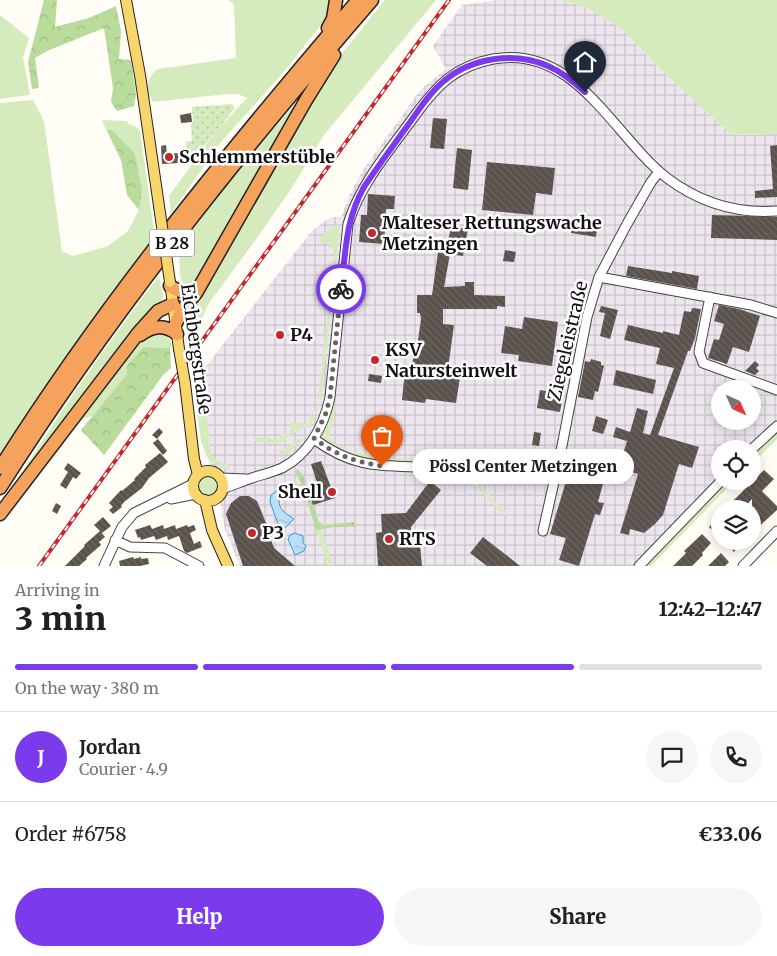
<!DOCTYPE html>
<html lang="en">
<head>
<meta charset="utf-8">
<style>
	body { margin:0; font-family:Merriweather,serif; background:#f6f6f6; color:#202124; height:100vh; display:flex; flex-direction:column; font-size:19px; white-space:nowrap }
	* { box-sizing:border-box; margin:0 }
	p { font-size:16px; color:#757577 }
	.icon { flex:none; width:28px; height:28px; fill:none; stroke:currentColor; stroke-width:2; stroke-linecap:round; stroke-linejoin:round }
	.map { position:relative; height:566px; overflow:hidden }
	.sheet { display:flex; flex-direction:column; background:#fff; flex:1 }
	.sheet>* { flex:none }
	.needle { width:32px; rotate:135deg }
	.buttons { position:absolute; left:711px; top:380px; display:grid; gap:10px }
	.buttons a { display:grid; place-items:center; width:50px; height:50px; border-radius:50%; background:#fff; box-shadow:0 2px 12px #0003; font-size:25px }
	.pin { position:absolute; display:grid; place-items:center; width:42px; height:42px; color:#fff; margin:-51px -21px; border-radius:50% 50% 50% 0; rotate:-45deg; box-shadow:0 0 5px #0007 }
	.pin .icon { rotate:45deg }
	.courier { position:absolute; display:grid; place-items:center; width:50px; height:50px; margin:-25px; border:4px solid #7c3aed; border-radius:50%; background:#fff; color:#222; box-shadow:0 1px 6px #0007 }
	.bubble { position:absolute; height:35px; border-radius:18px; background:#fff; box-shadow:0 2px 12px #0003; font-size:16px; font-weight:800; line-height:35px; text-align:center }
	.overview em { font-style:normal; font-weight:800 }
	.overview div { display:flex; flex-direction:column-reverse }
	.overview { display:flex; align-items:center; justify-content:space-between; height:85px; padding:0 15px }
	h1 { font-size:32px; font-weight:800; line-height:38px }
	.bar { display:grid; grid-template-columns:repeat(4,1fr); gap:8px 5px; align-content:center; height:60px; padding:0 15px }
	.bar i { height:6px; border-radius:4px; background:#e0e0e0 }
	.bar .active { background:#7c3aed }
	.bar p { grid-column:span 4 }
	.line { display:flex; align-items:center; gap:12px; padding:0 15px; border-top:1px solid #e0e0e0 }
	.line div { flex:1 }
	.round { display:grid; place-items:center; flex:none; width:52px; height:52px; border-radius:26px; background:#f6f6f6 }
	.cta { display:flex; gap:10px; margin-top:auto; padding:10px 15px }
	.cta a { flex:1; height:58px; border-radius:30px; background:#7c3aed; color:#fff; font-size:20px; font-weight:800; line-height:58px; text-align:center }
	.cta a+a { background:#f6f6f6; color:#202124 }
	.map>svg:first-child { display:block }
</style>
</head>
<body>
<div class="map">
<svg width="777" height="566" viewBox="0 0 777 566">
	<defs>
		<pattern id="industrial-grid" width="8" height="8" patternUnits="userSpaceOnUse" patternTransform="scale(1.25)"><rect width="8" height="8" fill="#eee6ef"/><path d="M0 4h8M4 0v8" fill="none" stroke="#cbc4cc"/></pattern>
		<pattern id="forest-crowns" width="20" height="18" patternUnits="userSpaceOnUse" patternTransform="scale(1.25)"><rect width="20" height="18" fill="#b9dc9c"/><path d="M2 6a3 3 0 1 1 6 0M12 15a3 3 0 1 1 6 0" fill="none" stroke="#9ebc85"/></pattern>
		<pattern id="park-dots" width="8" height="8" patternUnits="userSpaceOnUse" patternTransform="scale(1.25)"><rect width="8" height="8" fill="#d5ebbd"/><path d="M2 2h.1M6 6h.1" fill="none" stroke="#b6c8a1" stroke-width="1.8" stroke-linecap="round"/></pattern>
		<pattern id="water-ripples" width="26" height="14" patternUnits="userSpaceOnUse" patternTransform="scale(1.25)"><rect width="26" height="14" fill="#b9e0f7"/><path d="M2 4q2-2 4 0t4 0M15 11q2-2 4 0t4 0" fill="none" stroke="#9ebfd3"/></pattern>
		<pattern id="building-back-hatch" width="6" height="6" patternUnits="userSpaceOnUse" patternTransform="scale(1.25)"><rect width="6" height="6" fill="#5a524d"/><path d="M-1 5l2 2M0 0l6 6M5-1l2 2" fill="none" stroke="#6d6662"/></pattern>
	</defs>
	<rect width="100%" height="100%" fill="#fffdf5"/>
	<!-- industrial -->
	<path fill="url(#industrial-grid)" fill-rule="evenodd" d="M 498,0 L 560,0 L 584,6 L 621,28 L 660,69 L 732,135 L 777,134 L 777,431 L 753,456 L 752,449 L 720,449 L 720,481 L 727,481 L 645,566 L 240,566 L 225,530 L 220,502 L 229,491 L 227,475 L 210,465 L 205,452 L 196,394 L 196,379 L 311,232 L 323,222 L 332,217 L 341,217 L 349,196 L 363,170 L 421,89 L 446,69 L 433,46 L 462,5 ZM 720,389 L 752,389 L 752,421 L 720,421 Z"/>
	<!-- grass -->
	<path fill="#d5ebbd" d="M 228,0 L 333,0 L 330,3 L 325,20 L 282,74 L 221,142 L 171,213 L 169,196 L 217,130 L 247,98 L 238,94 L 227,94 L 153,102 C 145,88 146,80 157,69 L 236,58 L 234,4 Z
		M 385,0 L 436,0 L 324,135 L 291,189 L 257,238 L 209,303 L 190,344 L 186,322 L 188,313 L 335,62 Z
		M 560,0 L 777,0 L 777,134 L 732,135 L 660,69 L 621,28 L 584,6 Z
		M 0,15 L 29,38 L 23,57 L 30,95 L 0,99 Z
		M 314,81 L 201,281 L 185,291 L 180,275 L 179,248 L 230,181 Z
		M 33,100 L 44,121 L 62,251 L 73,256 L 108,246 L 128,231 L 139,210 L 142,192 L 112,130 L 106,129 L 102,120 L 127,121 L 128,124 L 136,127 L 140,131 L 155,238 L 0,459 L 0,103 Z
		M 332,226 L 339,225 L 340,227 L 321,400 L 318,399 L 335,249 L 330,248 L 331,243 L 316,242 Z
		M 159,276 L 163,296 L 161,305 L 0,509 C 48,428 102,351 159,276 Z
		M 165,331 L 172,346 L 170,348 L 142,347 L 127,374 L 93,416 L 79,420 L 142,338 Z
		M 211,366 L 205,374 L 203,382 L 211,455 L 219,462 L 229,465 L 230,471 L 211,462 L 208,458 L 204,449 L 201,441 L 193,384 L 202,373 Z
		M 317,404 L 319,405 L 311,426 L 302,428 L 280,443 L 256,442 L 253,440 L 254,437 L 280,439 L 281,434 L 290,434 L 290,422 L 309,424 L 309,415 L 313,416 Z
		M 332,407 L 336,407 L 329,438 L 334,443 L 347,449 L 345,453 C 339,450 331,447 326,443 C 318,435 328,416 332,407 Z
		M 777,431 L 777,439 L 753,463 L 753,456 Z
		M 299,438 L 302,440 L 287,454 L 283,455 L 277,451 L 287,448 Z
		M 354,452 L 392,459 L 428,458 L 443,455 L 436,461 L 431,463 L 377,463 L 353,456 Z
		M 466,472 L 506,512 L 505,516 L 464,474 Z
		M 291,474 L 292,474 L 298,485 L 323,566 L 297,485 Z
		M198 486a11 11 0 1 1 22 0a11 11 0 1 1-22 0Z
		M 727,481 L 734,481 L 651,566 L 645,566 Z
		M 321,529 L 333,565 L 328,566 L 316,530 Z"/>
	<!-- forest -->
	<path fill="url(#forest-crowns)" d="M 44,0 L 57,0 L 55,27 L 89,18 L 116,6 L 121,31 L 119,59 L 131,60 L 136,94 L 134,106 L 117,111 L 111,102 L 113,88 L 104,28 L 47,51 L 35,58 L 39,88 L 32,89 L 28,62 Z
		M 106,129 L 112,130 L 135,154 L 142,192 L 139,210 L 127,195 L 121,160 Z
		M 143,347 L 170,348 L 171,368 L 163,375 L 104,455 L 81,430 L 127,374 L 127,366 Z
		M 297,469 L 303,475 L 319,522 L 324,525 L 354,522 L 356,527 L 334,527 L 316,530 L 304,490 L 295,471 Z"/>
	<!-- park -->
	<path fill="url(#park-dots)" d="M 232,104 L 235,108 L 188,166 L 186,142 L 192,141 L 191,124 L 193,123 L 192,107 Z"/>
	<!-- water -->
	<path fill="url(#water-ripples)" stroke="#3f96cf" d="M 278,490 L 280,491 C 277,509 281,510 294,519 L 283,530 L 280,529 L 270,502 L 271,495 Z
		M 295,533 L 303,536 L 303,543 L 306,546 L 304,551 L 295,555 L 288,539 L 290,535 Z"/>
	<!-- building -->
	<path fill="url(#building-back-hatch)" d="M 191,113 L 192,122 L 181,123 L 180,115 Z
		M 433,118 L 447,119 L 444,149 L 430,148 Z
		M 166,145 L 167,154 L 178,153 L 179,163 L 162,164 L 161,146 Z
		M 777,145 L 777,197 L 755,198 L 755,191 L 773,189 L 770,146 Z
		M 457,148 L 472,150 L 468,190 L 453,188 Z
		M 487,162 L 555,168 L 552,195 L 536,193 L 533,215 L 482,210 Z
		M 368,194 L 395,196 L 394,209 L 386,209 L 384,244 L 359,242 L 361,215 L 367,215 Z
		M 712,215 L 777,217 L 777,240 L 711,238 Z
		M 574,217 L 598,221 L 596,237 L 571,233 Z
		M 451,226 L 468,229 L 463,256 L 450,254 L 444,287 L 465,286 L 465,282 L 474,282 L 474,295 L 505,296 L 505,307 L 497,306 L 497,309 L 443,309 L 443,324 L 454,325 L 447,376 L 460,377 L 456,403 L 426,399 L 425,403 L 402,400 L 405,370 L 411,371 L 414,353 L 416,354 L 421,319 L 420,313 L 417,313 L 417,295 L 432,295 L 438,252 L 446,253 Z
		M 505,250 L 516,252 L 514,262 L 503,261 Z
		M 628,266 L 672,273 L 672,271 L 699,276 L 697,289 L 626,276 Z
		M 719,305 L 739,309 L 760,316 L 749,352 L 733,347 L 727,364 L 708,358 L 714,339 L 719,340 L 724,324 L 714,321 Z
		M 601,306 L 618,310 L 610,339 L 600,336 L 605,313 L 599,312 Z
		M 692,308 L 701,309 L 695,338 L 690,351 L 688,351 L 658,435 L 699,447 L 692,468 L 679,464 L 663,515 L 655,524 L 644,533 L 630,529 L 629,535 L 620,533 L 638,474 L 619,468 L 627,441 L 613,437 L 616,427 L 630,432 L 637,408 L 648,411 L 643,433 L 650,435 L 674,368 L 656,364 L 660,348 L 624,340 L 628,325 L 663,333 L 663,331 L 679,335 L 684,311 L 691,312 Z
		M 524,317 L 558,322 L 552,366 L 518,361 L 519,355 L 501,353 L 505,326 L 522,329 Z
		M 591,359 L 601,362 L 601,365 L 604,366 L 598,392 L 595,391 L 593,400 L 578,397 L 585,361 L 590,362 Z
		M 755,361 L 759,365 L 756,368 L 759,371 L 755,375 L 745,371 Z
		M 616,370 L 656,380 L 653,394 L 613,385 Z
		M 369,374 L 382,376 L 381,383 L 368,381 Z
		M 540,390 L 563,394 L 560,412 L 537,408 Z
		M 596,416 L 608,420 L 603,434 L 592,431 Z
		M 159,428 L 163,432 L 157,439 L 152,435 Z
		M 534,432 L 541,433 L 539,446 L 532,445 Z
		M 158,439 L 167,451 L 163,455 L 153,443 Z
		M 160,453 L 168,462 L 149,478 L 142,488 L 124,502 L 121,506 L 122,507 L 113,514 L 109,510 L 113,507 L 109,503 L 121,490 L 122,491 L 135,480 L 134,479 L 146,467 L 145,465 Z
		M 321,461 L 335,498 L 313,505 L 310,496 L 320,492 L 311,464 Z
		M 68,463 L 81,473 L 76,479 L 73,477 L 66,489 L 60,485 L 68,472 L 64,469 Z
		M 532,465 L 542,467 L 538,481 L 529,479 Z
		M 764,470 L 774,479 L 762,491 L 777,506 L 777,510 L 752,533 L 752,499 L 743,509 L 725,509 Z
		M 585,471 L 603,477 L 604,480 L 598,502 L 604,503 L 600,515 L 595,514 L 579,566 L 559,560 L 566,538 L 550,534 L 567,478 L 582,482 Z
		M 430,481 L 441,490 L 411,527 L 412,546 L 420,545 L 422,566 L 378,566 L 376,533 L 382,532 L 381,514 L 406,513 Z
		M 240,496 L 249,496 L 257,501 L 269,530 L 271,530 L 273,536 L 270,537 L 274,548 L 295,566 L 243,566 L 226,514 L 231,503 Z
		M 56,503 L 61,506 L 57,514 L 52,511 Z
		M 103,517 L 111,526 L 102,533 L 94,525 Z
		M 717,519 L 720,522 L 720,538 L 709,527 Z
		M 150,525 L 152,529 L 163,525 L 164,529 L 175,525 L 176,529 L 187,525 L 188,527 L 194,525 L 196,530 L 190,533 L 194,544 L 200,541 L 202,547 L 187,553 L 184,551 L 179,536 L 168,540 L 167,536 L 156,540 L 154,536 L 141,540 L 140,537 L 138,538 L 135,530 Z
		M 100,531 L 105,537 L 99,542 L 101,545 L 86,558 L 87,559 L 79,566 L 65,566 L 85,546 L 84,545 Z
		M 702,534 L 711,543 L 702,553 L 703,555 L 692,566 L 673,566 L 686,553 L 684,551 Z
		M 483,537 L 510,558 L 520,566 L 487,566 L 470,553 Z
		M 730,541 L 742,541 L 734,552 L 727,544 Z
		M 721,553 L 729,562 L 725,566 L 708,566 Z
		M 133,557 L 134,559 L 141,557 L 141,559 L 148,558 L 149,564 L 140,566 L 120,566 L 119,561 Z"/>
	<g fill="none" stroke-linecap="round" stroke-linejoin="round">
		<!-- minor casing -->
		<g stroke="#444" stroke-width="11">
			<path id="minor" d="M 599,277 L 751,305 L 777,313
				M 710,297 L 699,352 L 703,363 L 777,390
				M 314,439 C 360,473 389,464 442,468
				M 752,449 L 777,426
				M442 468a9 9 0 1 1 18 0a9 9 0 1 1-18 0Z
				M 221,478 L 246,479
				M 224,488 C 232,486 240,482 249,479 C 260,475 271,473 282,468 C 309,454 324,426 330,397 L 348,224 C 361,182 391,149 416,114 C 437,85 456,66 493,59 C 576,44 613,136 667,178 C 699,202 737,214 777,211
				M 171,499 L 196,494
				M 543,531 L 561,451 L 587,317 L 599,277 L 627,224 L 651,182 L 659,172
				M 115,540 L 130,547 L 165,548 L 199,566
				M 104,566 L 122,527 L 134,513 L 193,484
				M 639,566 L 721,481
				M 743,566 L 777,531"/>
		</g>
		<!-- major casing -->
		<g stroke="#222" stroke-width="12">
			<path id="major" d="M 126,0 L 140,75 L 159,206
				M 170,282 L 179,349
				M 185,383 L 194,459 L 198,475
				M193 486a15 15 0 1 1 30 0a15 15 0 1 1-30 0Z
				M 205,500 L 212,530 L 228,566"/>
		</g>
		<!-- highway casing -->
		<g stroke="#222" stroke-width="15">
			<path id="highway" d="M 328,28 L 333,19 L 336,0
				M 170,286 C 180,293 187,293 199,288
				M 176,323 L 182,310 L 196,293 L 306,100 L 334,55
				M 140,335 C 153,326 164,324 177,334
				M 0,468 C 105,301 230,150 358,0
				M 0,488 C 110,315 238,155 372,0
				M 0,514 L 139,332 L 158,311 L 173,304"/>
		</g>
		<!-- minor -->
		<use href="#minor" stroke="#fff" stroke-width="9"/>
		<!-- major -->
		<use href="#major" stroke="#f9d66b" stroke-width="10"/>
		<!-- highway -->
		<use href="#highway" stroke="#f5a25d" stroke-width="12"/>
		<!-- rail casing -->
		<g stroke="#c4262e" stroke-width="4">
			<path id="rail" d="M 39,566 L 449,0"/>
		</g>
		<!-- rail -->
		<use href="#rail" stroke="#fff" stroke-width="2" stroke-dasharray="5.5" stroke-linecap="butt"/>
		<!-- major-bridge casing -->
		<g stroke="#222" stroke-width="12" stroke-linecap="butt">
			<path id="major-bridge" d="M 159,206 L 170,282
				M 179,349 L 185,383"/>
		</g>
		<!-- major-bridge -->
		<use href="#major-bridge" stroke="#f9d66b" stroke-width="10"/>
	</g>
	<g fill="none" stroke-linecap="round" stroke-linejoin="round">
		<!-- done -->
		<path stroke="#646461" stroke-width="5" stroke-dasharray="0 9" d="M 341,289 L 330,397 L 326,413 L 314,438 C 335,455 356,462 382,466"/>
		<!-- route -->
		<path stroke="#7c3aed" stroke-width="6" d="M 341,289 C 346,251 345,221 364,187 C 378,166 393,146 408,125 C 419,110 429,93 444,81 C 471,58 514,51 548,66 C 562,72 574,82 585,92"/>
	</g>
	<!-- markers -->
	<g fill="#c4262e" stroke="#fff" stroke-width="2">
		<circle cx="169" cy="157" r="5"/>
		<circle cx="372" cy="233" r="5"/>
		<circle cx="280" cy="335" r="5"/>
		<circle cx="375" cy="360" r="5"/>
		<circle cx="332" cy="492" r="5"/>
		<circle cx="252" cy="533" r="5"/>
		<circle cx="389" cy="539" r="5"/>
	</g>
	<g text-anchor="middle" stroke-width="5" stroke-linejoin="round" paint-order="stroke">
		<!-- shield labels -->
		<rect fill="#fff" stroke="#585858" stroke-width="1" x="149.5" y="229.5" width="45" height="27" rx="4"/>
		<g font-size="16" font-weight="bold" fill="#111">
			<text x="172" y="249">B 28</text>
		</g>
		<!-- poi labels -->
		<g font-size="18" font-weight="bold" fill="#111" stroke="#fff" text-anchor="start">
			<text x="179" y="163">Schlemmerstüble</text>
			<text x="382" y="229">Malteser Rettungswache<tspan x="382" dy="21">Metzingen</tspan></text>
			<text x="290" y="341">P4</text>
			<text x="385" y="356">KSV<tspan x="385" dy="21">Natursteinwelt</tspan></text>
			<text x="322" y="498" text-anchor="end">Shell</text>
			<text x="262" y="539">P3</text>
			<text x="399" y="545">RTS</text>
		</g>
		<!-- street labels -->
		<g font-size="18" fill="#111" stroke="#fff">
			<text transform="translate(568 341) rotate(-77)" y="6">Ziegeleistraße</text>
			<text transform="translate(196 349) rotate(82)" y="6">Eichbergstraße</text>
		</g>
	</g>
</svg>
<div class="buttons">
<a><svg class="needle" viewBox="-14 -14 28 28"><path d="M0-13l5 13h-10z" fill="#e53935"/><path d="M0 13l5-13h-10z" fill="#757577"/></svg></a>
<a><svg class="icon" aria-label="locate" viewBox="0 0 24 24"><circle cx="12" cy="12" r="6"/><path d="M12 2v4M12 18v4M2 12h4M18 12h4"/></svg></a>
<a><svg class="icon" aria-label="layers" viewBox="0 0 24 24"><path d="M12 4l9 5-9 5-9-5zM3 14l9 5 9-5"/></svg></a>
</div>
<div class="pin" style="left:382px;top:466px;background:#ea580c"><svg class="icon" aria-label="bag" viewBox="0 0 24 24"><path d="M5 8h14l-1 12H6zM9 8a3 3 0 0 1 6 0"/></svg></div>
<div class="pin" style="left:585px;top:92px;background:#1f2937"><svg class="icon" aria-label="home" viewBox="0 0 24 24"><path d="M3 11l9-7 9 7M6 9v11h12V9"/></svg></div>
<div class="courier" style="left:341px;top:289px"><svg class="icon" aria-label="bike" viewBox="0 0 24 24"><circle cx="6" cy="16" r="4"/><circle cx="18" cy="16" r="4"/><path d="M6 16l4-8h5l3 8M10 8l3 8H6M13 5h3"/></svg></div>
<div class="bubble" style="left:412px;top:449px;width:222px">Pössl Center Metzingen</div>
</div>
<section class="sheet">
<div class="overview"><div><h1>3 min</h1><p>Arriving in</p></div><em>12:42–12:47</em></div>
<div class="bar"><i class="active"></i><i class="active"></i><i class="active"></i><i></i><p>On the way · 380 m</p></div>
<div class="line" style="height:90px"><b class="round" style="background:#7c3aed;color:#fff">J</b><div><b>Jordan</b><p>Courier · 4.9</p></div><a class="round"><svg class="icon" aria-label="chat" viewBox="0 0 24 24"><path d="M4 5h16v11H9l-5 4z"/></svg></a><a class="round"><svg class="icon" aria-label="phone" viewBox="0 0 24 24"><path d="M5 4h4l2 5-3 2q2 4 5 5l2-3 5 2v4C11 20 4 13 5 4z"/></svg></a></div>
<div class="line" style="height:65px"><div>Order #6758</div><b>€33.06</b></div>
<div class="cta"><a>Help</a><a>Share</a></div>
</section>
</body>
</html>
